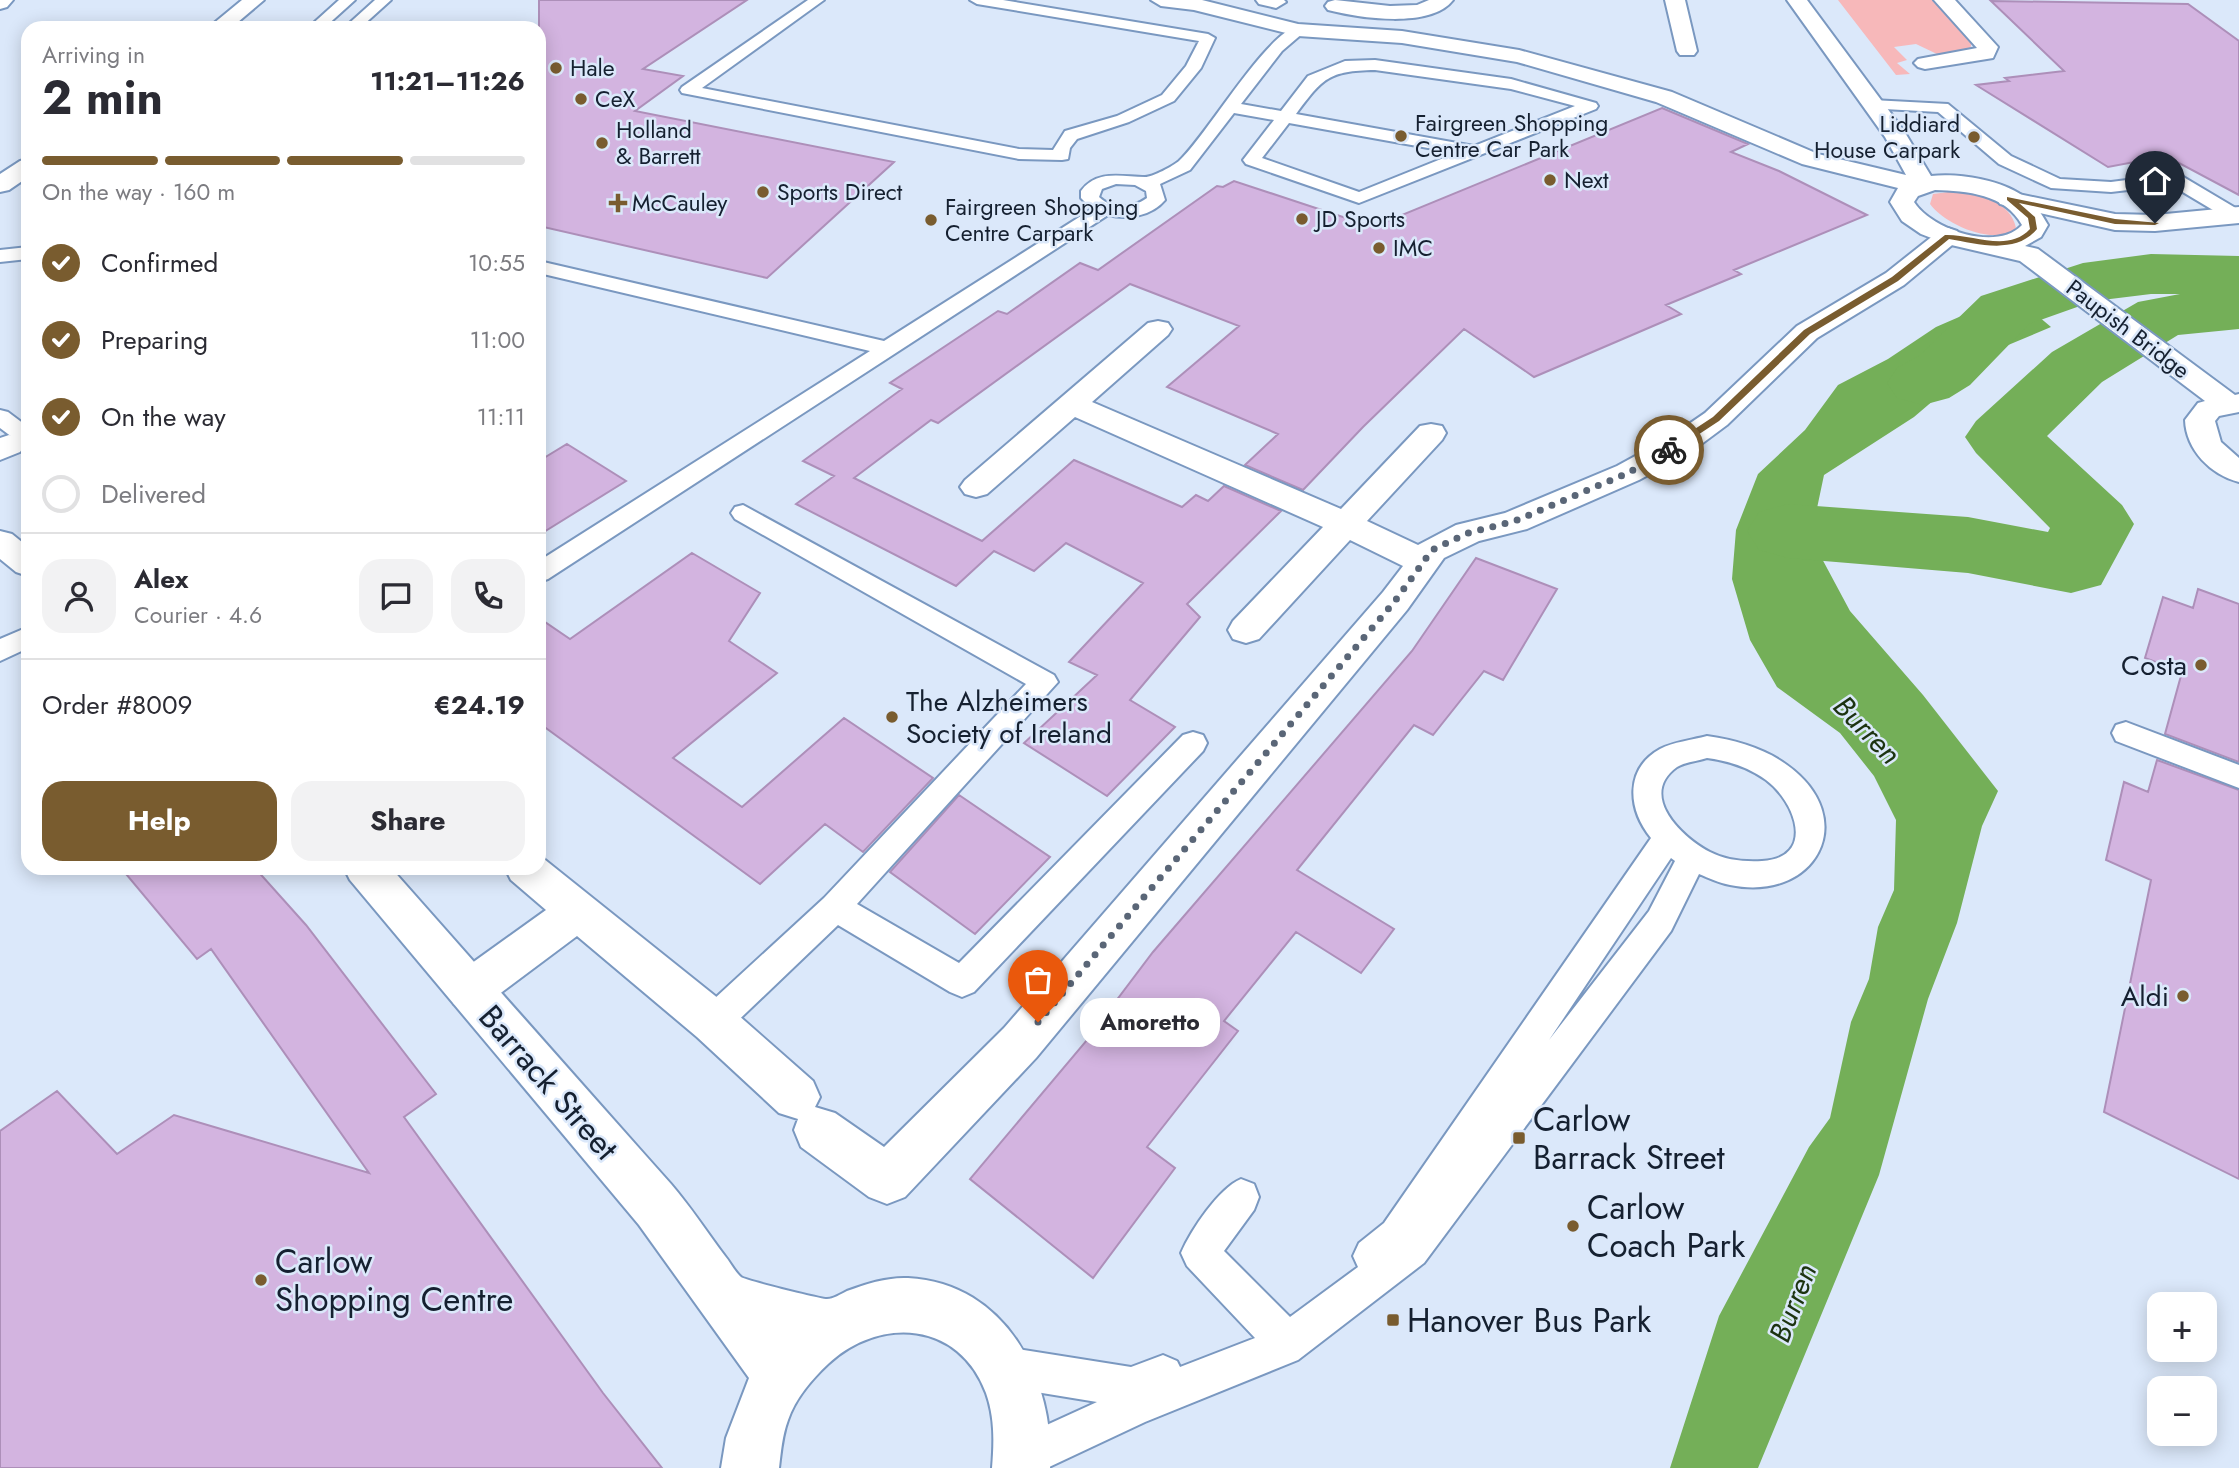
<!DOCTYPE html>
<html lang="en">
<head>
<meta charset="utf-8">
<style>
	body { margin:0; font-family:Jost,sans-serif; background:#f2f2f3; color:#2b2b33; height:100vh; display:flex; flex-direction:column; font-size:26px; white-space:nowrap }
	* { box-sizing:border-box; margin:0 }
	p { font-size:23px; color:#7c7c81 }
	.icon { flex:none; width:38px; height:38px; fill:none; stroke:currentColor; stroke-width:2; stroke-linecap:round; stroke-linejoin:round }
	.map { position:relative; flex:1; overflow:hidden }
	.details { position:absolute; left:21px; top:21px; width:525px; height:854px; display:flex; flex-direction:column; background:#fff; border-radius:21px; box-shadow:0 4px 18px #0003 }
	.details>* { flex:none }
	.controls { position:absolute; left:2147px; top:1292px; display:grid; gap:14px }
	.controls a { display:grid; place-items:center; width:70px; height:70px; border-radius:14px; background:#fff; box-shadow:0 4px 18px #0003; font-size:35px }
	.pin { position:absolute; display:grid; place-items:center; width:60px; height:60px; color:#fff; margin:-72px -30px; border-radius:50% 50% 50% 0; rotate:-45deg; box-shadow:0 0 7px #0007 }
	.pin .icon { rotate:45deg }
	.courier { position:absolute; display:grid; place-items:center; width:70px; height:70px; margin:-35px; border:5px solid #795c2f; border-radius:50%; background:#fff; color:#222; box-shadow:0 2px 9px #0007 }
	.bubble { position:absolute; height:49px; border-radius:21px; background:#fff; box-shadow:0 4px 18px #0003; font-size:23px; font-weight:700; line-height:49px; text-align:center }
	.headline em { font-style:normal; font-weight:700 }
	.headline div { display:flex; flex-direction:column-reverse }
	.headline { display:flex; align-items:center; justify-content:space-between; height:119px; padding:0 21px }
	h1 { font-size:46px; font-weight:700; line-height:52px }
	.bar { display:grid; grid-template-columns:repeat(4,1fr); gap:10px 7px; align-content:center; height:84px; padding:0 21px }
	.bar i { height:9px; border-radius:5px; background:#e1e1e2 }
	.bar .current { background:#795c2f }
	.bar p { grid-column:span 4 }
	.line { display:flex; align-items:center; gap:18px; padding:0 21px; border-top:2px solid #e1e1e2 }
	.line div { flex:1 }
	.round { display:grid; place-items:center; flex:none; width:74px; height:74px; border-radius:21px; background:#f2f2f3 }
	ol { padding:0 21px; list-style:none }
	li { display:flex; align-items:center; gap:21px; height:77px }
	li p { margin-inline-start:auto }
	li .icon { padding:7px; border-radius:50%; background:#795c2f; color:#fff; stroke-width:4 }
	li:last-child { color:#7c7c81 }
	li i { width:38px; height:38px; border:4px solid #e1e1e2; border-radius:50% }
	.cta { display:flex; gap:14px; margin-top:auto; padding:14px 21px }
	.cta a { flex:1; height:80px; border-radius:21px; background:#795c2f; color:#fff; font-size:28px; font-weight:700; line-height:80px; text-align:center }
	.cta a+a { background:#f2f2f3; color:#2b2b33 }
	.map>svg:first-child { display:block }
</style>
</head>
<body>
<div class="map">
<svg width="2239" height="1468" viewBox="0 0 2239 1468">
	<rect width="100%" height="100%" fill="#dbe8fa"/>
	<!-- green -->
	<path fill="#f7b8ba" d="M 1838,0 L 1932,0 L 1972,41 L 1970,50 L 1937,54 L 1916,44 L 1894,47 L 1907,60 L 1897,63 L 1910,74 L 1896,75 Z
		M 1956,191 C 1979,193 2011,202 2016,228 C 1995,247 1944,224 1930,204 L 1933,194 Z"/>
	<!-- water -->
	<path fill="#74af58" d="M 2122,265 L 2239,266 L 2239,290 L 2128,292 L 2097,269 Z
		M 2012,294 L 2051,327 L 1989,353 L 1914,417 L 1824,475 L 1816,513 L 1820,555 L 1850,611 L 1923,695 L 1998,791 L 1982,826 L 1957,923 L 1928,999 L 1879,1175 L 1758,1468 L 1670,1468 L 1719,1316 L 1809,1147 L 1830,1118 L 1851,1022 L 1869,979 L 1878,927 L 1894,890 L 1896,820 L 1874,776 L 1840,733 L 1777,687 L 1750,640 L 1732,579 L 1736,530 L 1758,474 L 1805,430 L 1838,385 L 1888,359 L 1936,327 Z"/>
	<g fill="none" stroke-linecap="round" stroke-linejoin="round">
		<!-- river -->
		<path fill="#74af58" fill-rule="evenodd" d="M 2151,254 L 2239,256 L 2239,329 L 2178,335 L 2102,382 L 2047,436 L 2122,505 L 2134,524 L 2101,585 L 2071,593 L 1968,573 L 1788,558 L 1759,550 L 1747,531 L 1759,512 L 1788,504 L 1968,517 L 2048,532 L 2050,528 L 1976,453 L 1965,437 L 1976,421 L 2052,352 L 2138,302 L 2180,294 L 2151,294 L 2094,301 L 2029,324 L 1970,385 L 1949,398 L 1923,405 L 1897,398 L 1887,383 L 1897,368 L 1920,355 L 1981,296 L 2083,263 Z"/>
	</g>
	<!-- building -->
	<path fill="#d3b4e0" stroke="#ad8fb9" stroke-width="2" d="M 539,0 L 747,0 L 643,69 L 683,76 L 635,111 L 894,162 L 767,278 L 539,226 Z
		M 1991,1 L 2188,4 L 2239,41 L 2239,195 L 2166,156 L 2108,167 L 1976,85 L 2009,81 L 2005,78 L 2064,71 Z
		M 1662,108 L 1748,144 L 1731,152 L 1779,171 L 1867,215 L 1734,270 L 1741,274 L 1666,305 L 1681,314 L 1534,377 L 1464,329 L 1363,427 L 1303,490 L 1245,465 L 1278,434 L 1167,387 L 1239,326 L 1130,284 L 938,423 L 931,420 L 854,478 L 982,541 L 1074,460 L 1182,507 L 1196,495 L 1208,501 L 1224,486 L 1281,511 L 1187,604 L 1200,617 L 1130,700 L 1175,727 L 1107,796 L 1024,743 L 1097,675 L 1069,662 L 1143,583 L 1066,543 L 1034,571 L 994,551 L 956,586 L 796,504 L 834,476 L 803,461 L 902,389 L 890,383 L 998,311 L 1007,314 L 1080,263 L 1098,270 L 1217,186 L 1223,187 L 1234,181 L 1373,227 Z
		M 567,444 L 626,481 L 539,535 L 539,461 Z
		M 692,553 L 760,593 L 729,641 L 777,673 L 673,758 L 742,807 L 844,718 L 933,778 L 863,852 L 825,824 L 760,884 L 539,723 L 539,618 L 570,639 Z
		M 1476,558 L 1557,589 L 1503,680 L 1484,671 L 1433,735 L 1414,725 L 1297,870 L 1394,929 L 1361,973 L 1296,932 L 1224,1021 L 1238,1031 L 1147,1147 L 1175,1168 L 1093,1278 L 970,1179 L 1119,1002 L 1116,1001 L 1153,952 L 1412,651 Z
		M 2198,589 L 2239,604 L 2239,762 L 2165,734 L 2182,672 L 2145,658 L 2163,597 L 2193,608 Z
		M 2157,760 L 2239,790 L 2239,1179 L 2104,1112 L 2151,880 L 2106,860 L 2124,782 L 2148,792 Z
		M 959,795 L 1050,857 L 975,934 L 890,872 Z
		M 121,868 L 255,868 L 306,925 L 436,1094 L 404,1117 L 603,1393 L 662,1468 L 0,1468 L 0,1131 L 57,1091 L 117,1154 L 174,1115 L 369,1173 L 211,949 L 197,959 Z"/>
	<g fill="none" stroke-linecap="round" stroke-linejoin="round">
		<!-- lane casing -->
		<g stroke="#7a98c0" stroke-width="4">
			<path id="lane" d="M 339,0 L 355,0 L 324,28 L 308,28 Z
				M 375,0 L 391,0 L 360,28 L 344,28 Z
				M 808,0 L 824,0 L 702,88 L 1019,149 L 1053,150 L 1065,131 L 1117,116 L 1162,95 L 1186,66 L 1199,41 L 977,4 L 970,0 L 1003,0 L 1208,34 L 1215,38 L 1201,68 L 1174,101 L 1129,122 L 1077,139 L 1070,148 L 1068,159 L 1062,160 L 1019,159 L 682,93 L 680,90 L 682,87 Z
				M 1298,26 L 1305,30 L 1303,33 L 1282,51 L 1241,104 L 1281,111 L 1308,76 L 1345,61 L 1375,60 L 1511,79 L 1596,103 L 1598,106 L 1596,109 L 1359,203 L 1246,164 L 1243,160 L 1274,120 L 1234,113 L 1190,170 L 1160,184 L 1165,200 C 1152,216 1127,220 1108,215 L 548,579 L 539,582 L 539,561 L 870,351 L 539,273 L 539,261 L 884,341 L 1092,209 L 1081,198 L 1081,191 C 1097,169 1122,177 1145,177 C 1153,177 1173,166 1179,161 C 1207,135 1266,33 1298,26 ZM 1375,70 L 1511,89 L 1575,106 L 1474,146 L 1296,114 C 1323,78 1328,71 1375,70 ZM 1289,123 L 1456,153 L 1359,192 L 1262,158 ZM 1116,184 L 1135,185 L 1146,191 L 1147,198 C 1131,209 1113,210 1099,197 L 1102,189 Z
				M 1872,100 L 1948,104 L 2011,156 L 2060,179 L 2111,182 L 2174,174 L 2180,175 L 2239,210 L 2239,219 L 2228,219 L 2171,185 L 2111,192 L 2051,188 L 1999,164 L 1938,112 L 1866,108 L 1864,105 Z
				M 28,247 L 28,259 L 0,262 L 0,250 Z
				M 0,410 L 8,412 L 28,427 L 28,445 L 20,443 L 0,428 Z
				M 743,505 L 1054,675 L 1058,682 L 857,904 L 959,963 L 1183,735 L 1193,732 L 1203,735 L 1207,743 L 1203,751 L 974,992 L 962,997 L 950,992 L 838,925 L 725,1033 L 713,1037 L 701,1033 L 696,1022 L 701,1011 L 824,898 L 1026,684 L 735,519 L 731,513 L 735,507 Z
				M 28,627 L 28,648 L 0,661 L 0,639 Z
				M 2126,722 L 2239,765 L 2239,788 L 2116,741 L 2112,733 L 2116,725 Z
				M 1707,736 C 1735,740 1764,748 1787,765 C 1862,819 1815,903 1730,885 C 1719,883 1709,878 1699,874 L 1671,931 L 1424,1263 L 1298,1360 L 1145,1422 L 1047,1468 L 1005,1468 L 1001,1458 L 1007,1443 L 1097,1402 L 1005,1387 L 991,1381 L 985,1367 L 991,1353 L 1005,1347 L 1131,1367 L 1163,1355 L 1177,1361 L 1180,1367 L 1255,1338 L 1187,1266 L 1181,1253 C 1191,1230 1219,1188 1241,1179 L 1254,1184 L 1259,1197 L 1254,1210 L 1224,1251 L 1290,1317 L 1358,1267 L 1353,1256 L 1359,1243 L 1384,1223 L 1651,838 C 1628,810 1624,769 1660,749 C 1673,742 1692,740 1707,736 ZM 1707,758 C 1729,761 1748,767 1766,780 C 1796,802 1816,858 1762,861 C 1745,862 1725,860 1710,852 C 1681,837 1638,795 1677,767 C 1685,762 1698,761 1707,758 ZM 1671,858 L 1675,861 L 1649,911 L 1549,1040 Z"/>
		</g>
		<!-- street casing -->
		<g stroke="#7a98c0" stroke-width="4">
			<path id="street" d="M 1256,0 L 1284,0 L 1286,2 L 1276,8 L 1259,4 Z
				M 1335,0 L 1390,6 L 1417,5 L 1429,0 L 1453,0 C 1431,29 1359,18 1328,10 L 1325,6 L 1328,2 Z
				M 1665,0 L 1685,0 L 1697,51 L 1694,55 L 1680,55 L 1677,51 Z
				M 1934,0 L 1955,0 L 1998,47 L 1993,58 L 1925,69 L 1918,67 L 1914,63 L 1918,59 L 1977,48 Z
				M 2009,192 L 2115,214 L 2155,215 L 2239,207 L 2239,223 L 2155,231 L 2115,230 L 2000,204 L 1997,199 L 2000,194 Z
				M 1948,228 L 1957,231 L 1961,236 L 1957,241 L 1904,285 L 1817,338 L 1727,425 L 1692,451 L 1639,480 L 1527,529 L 1479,541 L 1444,558 L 1407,610 L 1036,1058 L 905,1197 L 887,1204 L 869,1197 L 801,1147 L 794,1130 L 798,1119 L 779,1113 L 697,1037 L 577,936 L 486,1004 L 470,1010 L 454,1004 L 447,990 L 454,976 L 546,910 L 511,880 L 505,868 L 539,868 L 539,855 L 729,1007 L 813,1081 L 820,1097 L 815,1107 L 835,1113 L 884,1147 L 1004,1028 L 1383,592 L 1403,566 L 1350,540 L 1259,639 L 1246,643 L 1233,639 L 1228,630 L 1233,621 L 1323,527 L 1075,417 L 987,494 L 976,497 L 965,494 L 960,487 L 965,480 L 1148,323 L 1158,321 L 1168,323 L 1172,329 L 1168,335 L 1092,402 L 1341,509 L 1420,426 L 1431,424 L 1442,426 L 1446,433 L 1442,440 L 1367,521 L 1418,545 L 1456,525 L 1505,513 L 1617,466 L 1670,437 L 1705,413 L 1797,326 L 1886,273 L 1939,231 Z
				M 9,435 L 20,438 L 25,445 L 20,452 L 0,460 L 0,438 Z"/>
		</g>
		<!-- secondary casing -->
		<g stroke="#7a98c0" stroke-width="4">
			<path id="secondary" d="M 0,0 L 13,0 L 7,7 L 0,9 Z
				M 242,0 L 264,0 L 231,28 L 208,28 Z
				M 1151,0 L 1202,0 L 1298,24 L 1402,31 L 1519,50 L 1672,92 L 1818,154 L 1906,175 L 1885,137 L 1787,0 L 1807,0 L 1904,131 L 1931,176 C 1960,173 2004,180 2027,199 C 2037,206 2042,215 2048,225 L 2041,237 L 2025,246 L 2038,249 L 2235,395 L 2239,394 L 2239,412 L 2219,416 L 2215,421 L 2221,442 L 2239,458 L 2239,482 C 2211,475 2186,450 2185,420 L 2198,403 L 2205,401 L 2020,261 L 1947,244 L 1921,234 L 1902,221 L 1890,202 L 1898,188 L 1802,164 L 1656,102 L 1517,62 L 1402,43 L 1298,36 L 1194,10 L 1161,6 ZM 1935,190 C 1967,191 2005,194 2022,225 C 1997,252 1932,230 1914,202 L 1918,196 Z
				M 28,159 L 28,177 L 9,190 L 0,192 L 0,174 L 20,161 Z
				M 0,531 L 12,534 L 28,547 L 28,576 L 16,572 L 0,559 Z
				M 344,868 L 391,868 C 484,973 577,1079 671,1184 C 690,1206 707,1232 725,1256 C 730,1262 735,1272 741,1277 C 744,1280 821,1299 827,1299 C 833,1299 841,1294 847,1291 C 866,1284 887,1277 908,1278 C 1007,1283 1055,1381 1050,1468 L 992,1468 C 994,1443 995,1418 986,1393 C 959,1321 880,1316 828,1364 C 812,1379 795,1399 788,1420 C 782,1436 781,1452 779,1468 L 721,1468 L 726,1438 L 749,1378 L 639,1225 L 350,880 Z"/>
		</g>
		<!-- lane -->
		<use href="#lane" fill="#fff" fill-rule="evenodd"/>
		<!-- street -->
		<use href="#street" fill="#fff" fill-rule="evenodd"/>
		<!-- secondary -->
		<use href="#secondary" fill="#fff" fill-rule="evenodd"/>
	</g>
	<!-- route -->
	<path fill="#795c2f" d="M 2007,197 L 2115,219 L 2159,223 L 2155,225 L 2115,224 L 2019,203 L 2035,217 L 2037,229 C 2016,255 1978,244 1949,239 L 1898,281 L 1810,334 L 1719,421 L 1672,452 L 1666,452 L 1666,448 L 1713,417 L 1804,330 L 1892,277 L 1945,235 C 1973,234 2008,253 2030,229 L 2028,218 L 2007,200 Z"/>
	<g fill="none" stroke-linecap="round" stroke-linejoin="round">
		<!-- done -->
		<path stroke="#5a6677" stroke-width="7" stroke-dasharray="0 12.6" d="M 1038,1022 L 1395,601 L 1432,550 L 1468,533 L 1515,521 L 1628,473 L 1669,450"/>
	</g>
	<!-- markers -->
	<g fill="#795c2f" stroke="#dbe8fa" stroke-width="2.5">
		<circle cx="556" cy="68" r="7"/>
		<circle cx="581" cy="99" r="7"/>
		<circle cx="1401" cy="136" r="7"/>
		<circle cx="1974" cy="137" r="7"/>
		<circle cx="602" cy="143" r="7"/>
		<circle cx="1550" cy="180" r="7"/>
		<circle cx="763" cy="192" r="7"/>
		<path d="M614.5 192.5h7v7h7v7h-7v7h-7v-7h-7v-7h7z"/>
		<circle cx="1302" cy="219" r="7"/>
		<circle cx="931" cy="220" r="7"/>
		<circle cx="1379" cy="248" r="7"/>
		<circle cx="2201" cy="665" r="7"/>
		<circle cx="892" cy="717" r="7"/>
		<circle cx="2183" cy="996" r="7"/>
		<rect x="1512" y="1131" width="14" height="14" rx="3.5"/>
		<circle cx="1573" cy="1226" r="7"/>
		<circle cx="261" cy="1280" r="7"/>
		<rect x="1386" y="1313" width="14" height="14" rx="3.5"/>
	</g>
	<g text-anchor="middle" stroke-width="5" stroke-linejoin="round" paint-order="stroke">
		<!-- far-poi labels -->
		<g font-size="23" fill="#152030" stroke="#dbe8fa" text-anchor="start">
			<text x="570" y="76">Hale</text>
			<text x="595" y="107">CeX</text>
			<text x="1415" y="131">Fairgreen Shopping<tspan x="1415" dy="26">Centre Car Park</tspan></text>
			<text x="1960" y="132" text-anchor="end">Liddiard<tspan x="1960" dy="26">House Carpark</tspan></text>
			<text x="616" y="138">Holland<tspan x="616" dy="26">&amp; Barrett</tspan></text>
			<text x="1564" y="188">Next</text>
			<text x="777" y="200">Sports Direct</text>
			<text x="632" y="211">McCauley</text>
			<text x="945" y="215">Fairgreen Shopping<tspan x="945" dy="26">Centre Carpark</tspan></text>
			<text x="1316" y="227">JD Sports</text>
			<text x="1393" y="256">IMC</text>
		</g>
		<!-- far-street labels -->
		<g font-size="23" fill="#152030" stroke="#dbe8fa">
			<text transform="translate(2128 329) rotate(37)" y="8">Paupish Bridge</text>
		</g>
		<!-- poi labels -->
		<g font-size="28" fill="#152030" stroke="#dbe8fa" text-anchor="end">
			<text x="2187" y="675">Costa</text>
			<text x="906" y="711" text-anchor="start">The Alzheimers<tspan x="906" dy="32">Society of Ireland</tspan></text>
			<text x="2169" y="1006">Aldi</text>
		</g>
		<!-- water labels -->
		<g font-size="30" font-style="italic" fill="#1c3310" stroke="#dbe8fa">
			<text transform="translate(1867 730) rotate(46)" y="10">Burren</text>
			<text transform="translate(1793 1303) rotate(-69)" y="10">Burren</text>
		</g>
		<!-- near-street labels -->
		<g font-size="33" fill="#152030" stroke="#dbe8fa">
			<text transform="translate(549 1082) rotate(49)" y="12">Barrack Street</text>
		</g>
		<!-- near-poi labels -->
		<g font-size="33" fill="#152030" stroke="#dbe8fa" text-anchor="start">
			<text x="1533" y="1131">Carlow<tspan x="1533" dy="38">Barrack Street</tspan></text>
			<text x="1587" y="1219">Carlow<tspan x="1587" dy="38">Coach Park</tspan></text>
			<text x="275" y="1273">Carlow<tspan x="275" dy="38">Shopping Centre</tspan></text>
			<text x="1407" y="1332">Hanover Bus Park</text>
		</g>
	</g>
</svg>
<div class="controls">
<a>+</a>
<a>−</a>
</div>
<div class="pin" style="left:1038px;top:1022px;background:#ea580c"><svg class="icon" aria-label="bag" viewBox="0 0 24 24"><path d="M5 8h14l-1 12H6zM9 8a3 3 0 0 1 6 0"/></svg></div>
<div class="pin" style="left:2155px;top:223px;background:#1f2937"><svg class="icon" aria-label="home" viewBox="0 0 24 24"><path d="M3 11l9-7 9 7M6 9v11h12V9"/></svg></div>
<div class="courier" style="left:1669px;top:450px"><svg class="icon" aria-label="bike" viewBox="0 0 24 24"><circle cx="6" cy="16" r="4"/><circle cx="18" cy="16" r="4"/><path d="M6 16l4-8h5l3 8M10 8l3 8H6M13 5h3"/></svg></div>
<div class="bubble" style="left:1080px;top:998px;width:140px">Amoretto</div>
<section class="details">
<div class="headline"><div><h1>2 min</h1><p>Arriving in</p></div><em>11:21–11:26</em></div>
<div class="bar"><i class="current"></i><i class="current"></i><i class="current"></i><i></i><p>On the way · 160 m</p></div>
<ol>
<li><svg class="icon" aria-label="check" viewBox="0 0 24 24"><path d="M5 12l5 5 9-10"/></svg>Confirmed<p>10:55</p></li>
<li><svg class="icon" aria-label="check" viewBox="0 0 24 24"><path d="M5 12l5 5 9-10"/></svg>Preparing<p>11:00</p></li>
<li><svg class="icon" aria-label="check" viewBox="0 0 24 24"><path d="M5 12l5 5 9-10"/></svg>On the way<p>11:11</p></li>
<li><i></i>Delivered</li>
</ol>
<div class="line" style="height:126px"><a class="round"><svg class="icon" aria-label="person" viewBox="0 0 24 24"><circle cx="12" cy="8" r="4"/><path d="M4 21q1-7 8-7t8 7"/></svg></a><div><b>Alex</b><p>Courier · 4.6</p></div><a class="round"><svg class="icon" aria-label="chat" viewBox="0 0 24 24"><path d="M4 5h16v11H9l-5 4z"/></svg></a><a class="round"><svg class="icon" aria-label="phone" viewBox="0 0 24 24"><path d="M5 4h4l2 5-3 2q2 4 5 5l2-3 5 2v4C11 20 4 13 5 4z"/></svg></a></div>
<div class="line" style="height:91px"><div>Order #8009</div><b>€24.19</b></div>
<div class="cta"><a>Help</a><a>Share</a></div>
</section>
</div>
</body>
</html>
